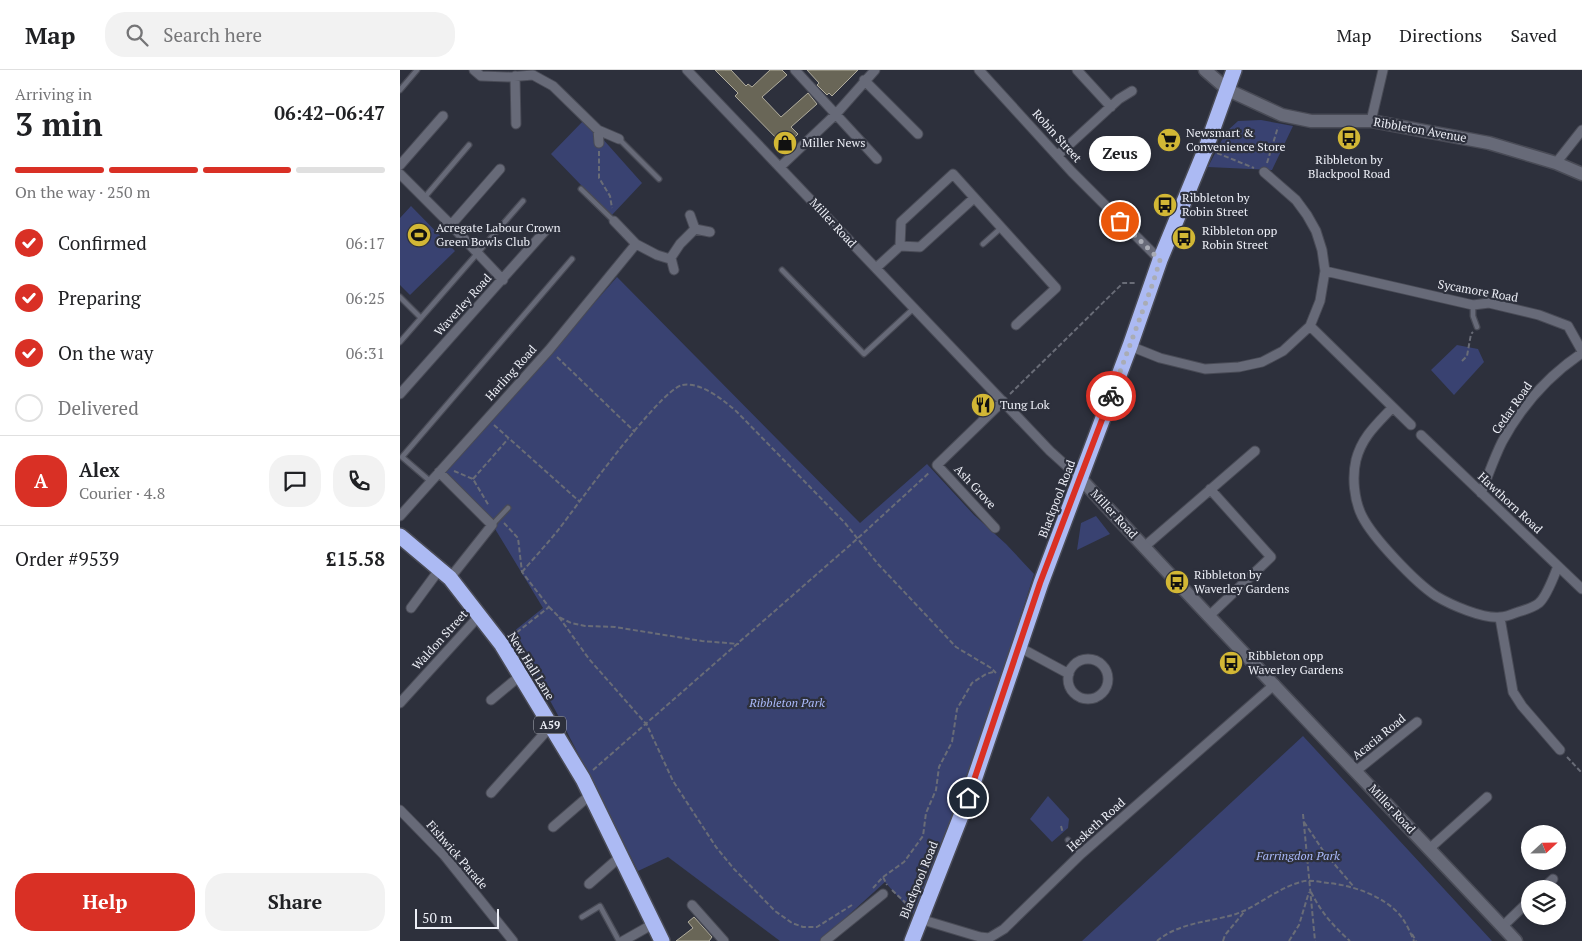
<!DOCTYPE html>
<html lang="en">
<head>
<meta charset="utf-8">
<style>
	body { margin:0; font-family:"PT Serif",serif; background:#f2f2f2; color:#202124; height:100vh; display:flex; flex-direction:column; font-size:19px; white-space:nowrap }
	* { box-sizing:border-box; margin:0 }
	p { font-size:16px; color:#757577 }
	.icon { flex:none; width:28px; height:28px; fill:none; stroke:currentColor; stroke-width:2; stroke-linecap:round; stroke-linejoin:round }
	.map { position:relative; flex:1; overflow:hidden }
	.side { display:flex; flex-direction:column; background:#fff; width:400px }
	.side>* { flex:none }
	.needle { width:32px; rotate:68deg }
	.buttons { position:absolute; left:1121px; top:755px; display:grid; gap:10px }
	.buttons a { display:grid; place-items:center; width:45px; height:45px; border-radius:50%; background:#fff; box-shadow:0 2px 8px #0003; font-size:25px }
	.scale { position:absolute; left:15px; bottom:12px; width:84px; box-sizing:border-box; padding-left:5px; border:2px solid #eceef6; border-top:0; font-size:14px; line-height:18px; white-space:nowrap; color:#eceef6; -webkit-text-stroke:4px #2d303c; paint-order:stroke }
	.pin { position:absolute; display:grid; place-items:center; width:42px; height:42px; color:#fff; margin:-21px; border:2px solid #fff; border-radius:50%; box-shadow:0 1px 5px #0007 }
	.courier { position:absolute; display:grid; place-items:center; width:50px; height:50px; margin:-25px; border:4px solid #d93025; border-radius:50%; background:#fff; color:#222; box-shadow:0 1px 6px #0007 }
	.bubble { position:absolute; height:35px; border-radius:18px; background:#fff; box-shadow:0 2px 8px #0003; font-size:16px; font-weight:600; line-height:35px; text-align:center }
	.overview em { font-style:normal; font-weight:600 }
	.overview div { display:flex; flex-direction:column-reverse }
	.overview { display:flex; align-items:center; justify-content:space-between; height:85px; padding:0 15px }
	h1 { font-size:32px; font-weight:600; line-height:38px }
	.bar { display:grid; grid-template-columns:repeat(4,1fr); gap:8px 5px; align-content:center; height:60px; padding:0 15px }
	.bar i { height:6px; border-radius:4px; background:#e0e0e0 }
	.bar .current { background:#d93025 }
	.bar p { grid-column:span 4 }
	.line { display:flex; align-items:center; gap:12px; padding:0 15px; border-top:1px solid #e0e0e0 }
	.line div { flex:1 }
	.round { display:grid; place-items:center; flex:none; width:52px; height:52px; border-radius:20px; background:#f2f2f2 }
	ol { padding:0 15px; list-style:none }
	li { display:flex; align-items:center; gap:15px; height:55px }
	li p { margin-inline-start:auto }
	li .icon { padding:5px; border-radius:50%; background:#d93025; color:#fff; stroke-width:4 }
	li:last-child { color:#757577 }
	li i { width:28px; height:28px; border:2px solid #e0e0e0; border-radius:50% }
	.action { display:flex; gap:10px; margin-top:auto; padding:10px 15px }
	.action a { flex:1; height:58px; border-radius:20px; background:#d93025; color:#fff; font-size:20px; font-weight:600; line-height:58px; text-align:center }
	.action a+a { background:#f2f2f2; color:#202124 }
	header { display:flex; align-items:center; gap:30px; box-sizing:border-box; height:70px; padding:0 25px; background:#fff; border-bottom:1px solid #e0e0e0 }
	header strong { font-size:24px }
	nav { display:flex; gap:28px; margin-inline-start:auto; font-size:18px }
	.search { width:350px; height:45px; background:#f2f2f2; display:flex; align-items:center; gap:12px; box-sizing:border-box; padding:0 18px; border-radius:20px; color:#757577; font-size:19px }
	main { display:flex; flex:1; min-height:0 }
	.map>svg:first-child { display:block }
</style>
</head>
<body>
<header>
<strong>Map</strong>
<div class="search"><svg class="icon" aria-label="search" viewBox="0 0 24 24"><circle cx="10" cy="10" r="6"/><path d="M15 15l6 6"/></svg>Search here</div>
<nav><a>Map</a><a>Directions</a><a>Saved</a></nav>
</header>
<main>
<section class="side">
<div class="overview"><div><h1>3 min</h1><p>Arriving in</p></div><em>06:42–06:47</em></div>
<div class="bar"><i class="current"></i><i class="current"></i><i class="current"></i><i></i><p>On the way · 250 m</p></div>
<ol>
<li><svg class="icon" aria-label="check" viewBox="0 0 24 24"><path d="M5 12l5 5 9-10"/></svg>Confirmed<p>06:17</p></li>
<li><svg class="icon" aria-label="check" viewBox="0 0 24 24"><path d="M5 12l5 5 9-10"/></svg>Preparing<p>06:25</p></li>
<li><svg class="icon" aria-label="check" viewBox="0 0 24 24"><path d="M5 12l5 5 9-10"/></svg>On the way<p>06:31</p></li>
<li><i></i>Delivered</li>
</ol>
<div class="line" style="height:90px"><b class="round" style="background:#d93025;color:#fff">A</b><div><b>Alex</b><p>Courier · 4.8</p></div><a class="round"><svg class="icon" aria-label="chat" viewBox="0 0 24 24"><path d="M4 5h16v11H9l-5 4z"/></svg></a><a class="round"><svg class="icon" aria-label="phone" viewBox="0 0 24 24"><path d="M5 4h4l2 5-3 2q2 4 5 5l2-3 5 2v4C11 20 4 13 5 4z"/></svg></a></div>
<div class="line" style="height:65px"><div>Order #9539</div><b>£15.58</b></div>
<div class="action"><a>Help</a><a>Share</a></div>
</section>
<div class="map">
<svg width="1182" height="871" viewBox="0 0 1182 871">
	<rect width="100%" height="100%" fill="#2d303c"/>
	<!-- green -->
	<path fill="#394271" d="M 185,49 L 242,113 L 211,146 L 151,84 Z
		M 861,50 L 893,56 L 872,100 L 808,97 L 826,62 L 838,51 Z
		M 11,136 L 55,181 L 10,225 L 0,215 L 0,148 Z
		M 217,207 L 460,453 L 527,394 L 574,445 L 606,474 L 634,504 L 601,608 L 531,807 L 514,845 L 485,812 L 420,871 L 380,871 L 268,787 L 238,801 L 167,662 L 113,562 L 143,538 L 89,449 L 45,403 Z
		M 1057,275 L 1078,279 L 1084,292 L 1054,325 L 1031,300 Z
		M 696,446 L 710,464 L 677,480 L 681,453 Z
		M 903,666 L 1092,871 L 682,871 Z
		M 648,726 L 669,749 L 668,758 L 652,772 L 630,749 Z"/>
	<!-- building -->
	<path fill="#696657" stroke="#b1ad9e" d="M 315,0 L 331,0 L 346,16 L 348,14 L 352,17 L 370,0 L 382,0 L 387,5 L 362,27 L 381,47 L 408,23 L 417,34 L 391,57 L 398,64 L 385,77 L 335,26 L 338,23 Z
		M 407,0 L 458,0 L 432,26 L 429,23 L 427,25 L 417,15 L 419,13 Z
		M 294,847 L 312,867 L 309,871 L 276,871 L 293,858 L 288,852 Z"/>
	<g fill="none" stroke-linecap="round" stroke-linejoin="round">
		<!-- lane casing -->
		<g stroke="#494b56" stroke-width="7">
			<path id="lane" d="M 0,20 L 17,0
				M 219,69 L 259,109
				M 181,119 L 214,151
				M 24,128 L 69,75
				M 583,174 L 601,158
				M 382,200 L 464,284 L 514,238
				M 0,227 L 21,248
				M 1073,235 L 1073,246 L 1077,257
				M 0,272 L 123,131
				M 30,411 L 2,387 L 172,189
				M 92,455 L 108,438
				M 668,770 L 681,784
				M 182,847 L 200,836 L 219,871"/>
		</g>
		<!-- street casing -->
		<g stroke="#494b56" stroke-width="11">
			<path id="street" d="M 74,0 L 81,6 L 108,7 L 133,5 L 153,16 L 198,60 L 199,73
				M 287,0 L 650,381 L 681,409
				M 395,0 L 477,89
				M 579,0 L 672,102 L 760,190
				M 677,0 L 711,37
				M 115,6 L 116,54
				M 464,10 L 518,64
				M 971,51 L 983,0
				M 198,60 L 219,69
				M 658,85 L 719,29 L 732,21
				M 1156,93 L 1182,60
				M 0,95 L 43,46
				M 380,97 L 436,44 L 475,0
				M 0,104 L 51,155 L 103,210
				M 290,145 L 295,159 L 310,162
				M 51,155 L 100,99
				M 236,174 L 257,185 L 270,189 L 280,174 L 295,159
				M 500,176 L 501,152 L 553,104 L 656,218 L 616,255
				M 271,188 L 274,200
				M 476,198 L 500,176 L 520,177 L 574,128
				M 925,201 L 1073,235 L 1089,233 L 1139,245 L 1168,256 L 1182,281
				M 910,256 L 1011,355
				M 730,276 L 760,288 L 805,299 L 839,297 L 862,292 L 883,281 L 910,256 L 920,231 L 925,201 L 922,180 L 916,161 L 907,145 L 896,130 L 864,102
				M 0,324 L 145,161
				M 992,338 C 976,355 962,367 956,390 C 952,407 954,430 962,446 C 973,468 1015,512 1036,526 C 1051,535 1083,549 1100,547 C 1106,547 1113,544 1118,542 C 1125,540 1134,537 1139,533 C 1147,526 1154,506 1158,496
				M 1021,365 L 1182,519
				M 39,402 L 92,455 L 50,508
				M 1081,423 C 1088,406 1094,388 1102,372 C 1121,337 1149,305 1182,283
				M 0,446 L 149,280 L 236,174 L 214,151
				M 595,458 L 537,395 L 603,331
				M 744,477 L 855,381
				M 11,538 L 39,500
				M 808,547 L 871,487 L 810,419
				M 1100,548 L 1113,622 L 1122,636 L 1160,680
				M 619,577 L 669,604
				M668 609a20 20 0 1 1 40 0a20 20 0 1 1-40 0Z
				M 91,630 L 121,605
				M 0,633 L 79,546
				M 956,701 L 1017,652
				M 91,723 L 151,656
				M 0,740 L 44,785 L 113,871
				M 153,757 L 190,725
				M 1029,779 L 1087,727
				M 189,814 L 221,786
				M 1142,819 L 1153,809
				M 292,835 L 324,871
				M 520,849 L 580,867 L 589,868 L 604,859 L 681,784 L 875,614
				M 1102,857 L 1130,830
				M 223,871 L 253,854
				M 425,871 L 483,824"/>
		</g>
		<!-- secondary casing -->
		<g stroke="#494b56" stroke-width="15">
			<path id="secondary" d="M 805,0 L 828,20 L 882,45 L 911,51 L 971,51 L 1089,73 L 1156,93 L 1182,104
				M 681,409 C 824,564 971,717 1116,871"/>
		</g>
		<!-- highway casing -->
		<g stroke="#494b56" stroke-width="18">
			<path id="highway" d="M 0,466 L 50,508 L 102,575 L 183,709 L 262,871
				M 512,871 L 568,728 L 641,513 L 730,276 L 760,190 L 806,78 L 834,0"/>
		</g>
		<!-- path -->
		<path stroke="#696c77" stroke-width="2" stroke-dasharray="5 2.5" stroke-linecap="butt" d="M 199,81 L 199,108 L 210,126 L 212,138
			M 817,83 L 854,98
			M 867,93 L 878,57
			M 157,287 L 235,362
			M 1062,291 L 1067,286 L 1071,264 L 1073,262
			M 610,324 L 723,213 L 737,213
			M 94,355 L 180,432
			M 54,401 L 73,409 L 89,436
			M 73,409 L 108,369
			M 104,453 L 118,468 L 122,502 L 149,537 L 111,567
			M 122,502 C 134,488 147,474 159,459 C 179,433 258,322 282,315 C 301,311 326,332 338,343 L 445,453 L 478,494 L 556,577 L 591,598 L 596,603
			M 149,537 L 159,547 L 171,553 L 185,556 L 215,557 L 302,571 L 339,574
			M 159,547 L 189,589 L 247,655 L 273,711 L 316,777 L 334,799 L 375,841 L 392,853 L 403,857 L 417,857 L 452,835
			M 1167,687 L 1182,703
			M 193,700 L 457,469 L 530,402
			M 903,744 L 915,871
			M 904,752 L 924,782 L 954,817
			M 661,756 L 663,763
			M 483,807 L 504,792 L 523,766 L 526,743 L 536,720 L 539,697 L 552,672 L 557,639 L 572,613 L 586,604 L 593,602
			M 473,818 L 483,807 L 487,815
			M 492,820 L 510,837
			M 911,822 C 921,842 933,856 950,871
			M 1012,864 L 1016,871
			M 757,871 C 780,852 810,852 836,844 C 859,836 877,818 901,812 C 909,809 919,812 928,813 C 952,815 983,826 999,844 C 1006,852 1010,862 1014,871
			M 823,871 L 825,865 L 845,841
			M 889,871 L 899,855 L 909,822"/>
		<!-- lane -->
		<use href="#lane" stroke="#676a78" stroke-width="4.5"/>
		<!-- street -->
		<use href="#street" stroke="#676a78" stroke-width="9"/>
		<!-- secondary -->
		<use href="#secondary" stroke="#676a78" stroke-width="12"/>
		<!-- highway -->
		<use href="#highway" stroke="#acbaf3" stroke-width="15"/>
	</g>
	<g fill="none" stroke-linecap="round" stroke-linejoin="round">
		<!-- done -->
		<path stroke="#a9acb5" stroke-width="5" stroke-dasharray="0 9" d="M 711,326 L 753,213 L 760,190 L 720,151"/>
		<!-- route -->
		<path stroke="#d93025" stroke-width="6" d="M 568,728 L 640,513 L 711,326"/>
	</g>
	<!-- icons -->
	<defs>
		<g id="bus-disc" transform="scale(1.25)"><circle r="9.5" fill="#d2b735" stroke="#2d303c"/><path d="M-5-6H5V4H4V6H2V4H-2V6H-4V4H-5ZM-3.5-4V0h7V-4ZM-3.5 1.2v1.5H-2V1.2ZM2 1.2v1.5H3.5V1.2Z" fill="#111"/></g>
		<g id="supermarket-disc" transform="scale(1.25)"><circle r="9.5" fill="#d2b735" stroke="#2d303c"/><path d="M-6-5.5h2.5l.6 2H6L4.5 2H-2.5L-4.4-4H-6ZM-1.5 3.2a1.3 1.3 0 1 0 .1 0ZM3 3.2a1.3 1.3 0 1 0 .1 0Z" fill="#111"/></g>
		<g id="shop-disc" transform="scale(1.25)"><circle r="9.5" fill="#d2b735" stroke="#2d303c"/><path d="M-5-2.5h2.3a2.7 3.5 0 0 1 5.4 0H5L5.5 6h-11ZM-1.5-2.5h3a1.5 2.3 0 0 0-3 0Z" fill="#111"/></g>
		<g id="stadium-disc" transform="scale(1.25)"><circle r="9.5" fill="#d2b735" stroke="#2d303c"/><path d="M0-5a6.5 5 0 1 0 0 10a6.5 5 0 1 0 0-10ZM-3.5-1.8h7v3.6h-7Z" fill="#111"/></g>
		<g id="restaurant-disc" transform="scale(1.25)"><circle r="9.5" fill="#d2b735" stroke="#2d303c"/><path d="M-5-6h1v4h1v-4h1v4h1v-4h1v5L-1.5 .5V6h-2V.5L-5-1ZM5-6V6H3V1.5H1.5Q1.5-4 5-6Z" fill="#111"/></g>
	</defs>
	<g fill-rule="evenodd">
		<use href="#bus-disc" x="949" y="68"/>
		<use href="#supermarket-disc" x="769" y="70"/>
		<use href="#shop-disc" x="385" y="73"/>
		<use href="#bus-disc" x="765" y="135"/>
		<use href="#stadium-disc" x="19" y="165"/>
		<use href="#bus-disc" x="784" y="168"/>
		<use href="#restaurant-disc" x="583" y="335"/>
		<use href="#bus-disc" x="777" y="512"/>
		<use href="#bus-disc" x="831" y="593"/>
	</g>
	<g text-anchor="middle" stroke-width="4.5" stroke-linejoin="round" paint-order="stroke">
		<!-- shield labels -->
		<rect fill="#2d303c" stroke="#b3b5be" stroke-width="1" x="134" y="646.5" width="32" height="17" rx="4"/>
		<g font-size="11" font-weight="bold" fill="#eceef6">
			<text x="150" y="659">A59</text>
		</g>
		<!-- street labels -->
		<g font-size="12" fill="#eceef6" stroke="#2d303c">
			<text transform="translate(1020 60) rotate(10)" y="4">Ribbleton Avenue</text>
			<text transform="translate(657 66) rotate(48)" y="4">Robin Street</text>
			<text transform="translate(433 153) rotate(47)" y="4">Miller Road</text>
			<text transform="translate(1078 221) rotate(10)" y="4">Sycamore Road</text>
			<text transform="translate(63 235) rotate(-48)" y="4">Waverley Road</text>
			<text transform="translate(111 303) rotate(-48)" y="4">Harling Road</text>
			<text transform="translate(1112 338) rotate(-55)" y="4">Cedar Road</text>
			<text transform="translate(575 417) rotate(47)" y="4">Ash Grove</text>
			<text transform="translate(657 429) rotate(-69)" y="4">Blackpool Road</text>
			<text transform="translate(1110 433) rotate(43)" y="4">Hawthorn Road</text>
			<text transform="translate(714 444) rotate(47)" y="4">Miller Road</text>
			<text transform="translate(40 570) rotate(-48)" y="4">Waldon Street</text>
			<text transform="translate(131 596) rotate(58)" y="4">New Hall Lane</text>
			<text transform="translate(979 667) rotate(-39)" y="4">Acacia Road</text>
			<text transform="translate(992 739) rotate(47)" y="4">Miller Road</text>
			<text transform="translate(696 755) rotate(-42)" y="4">Hesketh Road</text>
			<text transform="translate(57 785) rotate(49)" y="4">Fishwick Parade</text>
			<text transform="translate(519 810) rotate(-68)" y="4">Blackpool Road</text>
		</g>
		<!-- poi labels -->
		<g font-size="12" fill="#eceef6" stroke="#2d303c" text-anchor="start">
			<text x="786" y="67">Newsmart &amp;<tspan x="786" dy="14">Convenience Store</tspan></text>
			<text x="402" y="77">Miller News</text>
			<text x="949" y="94" text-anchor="middle">Ribbleton by<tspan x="949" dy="14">Blackpool Road</tspan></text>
			<text x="782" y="132">Ribbleton by<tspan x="782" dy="14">Robin Street</tspan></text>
			<text x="36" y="162">Acregate Labour Crown<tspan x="36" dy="14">Green Bowls Club</tspan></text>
			<text x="802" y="165">Ribbleton opp<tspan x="802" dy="14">Robin Street</tspan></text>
			<text x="600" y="339">Tung Lok</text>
			<text x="794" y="509">Ribbleton by<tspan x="794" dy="14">Waverley Gardens</tspan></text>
			<text x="848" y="590">Ribbleton opp<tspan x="848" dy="14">Waverley Gardens</tspan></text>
		</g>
		<!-- park labels -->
		<g font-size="12" font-style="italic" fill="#abbafb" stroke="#2d303c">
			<text x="387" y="637">Ribbleton Park</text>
			<text x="898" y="790">Farringdon Park</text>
		</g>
	</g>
</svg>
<div class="buttons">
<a><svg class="needle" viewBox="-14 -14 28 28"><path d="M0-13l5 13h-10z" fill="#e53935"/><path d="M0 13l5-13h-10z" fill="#757577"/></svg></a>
<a><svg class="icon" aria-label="layers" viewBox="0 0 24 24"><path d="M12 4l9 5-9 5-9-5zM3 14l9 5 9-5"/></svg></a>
</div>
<div class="scale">50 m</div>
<div class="pin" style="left:720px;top:151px;background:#ea580c"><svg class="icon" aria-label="bag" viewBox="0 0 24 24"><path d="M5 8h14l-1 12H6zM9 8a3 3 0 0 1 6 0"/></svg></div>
<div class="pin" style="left:568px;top:728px;background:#1f2937"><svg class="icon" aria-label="home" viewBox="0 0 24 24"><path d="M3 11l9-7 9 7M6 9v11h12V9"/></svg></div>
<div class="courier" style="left:711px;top:326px"><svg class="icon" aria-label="bike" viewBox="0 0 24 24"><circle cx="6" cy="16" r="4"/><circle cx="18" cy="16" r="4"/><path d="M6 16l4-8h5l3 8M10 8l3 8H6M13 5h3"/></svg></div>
<div class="bubble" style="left:689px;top:66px;width:62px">Zeus</div>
</div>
</main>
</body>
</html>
